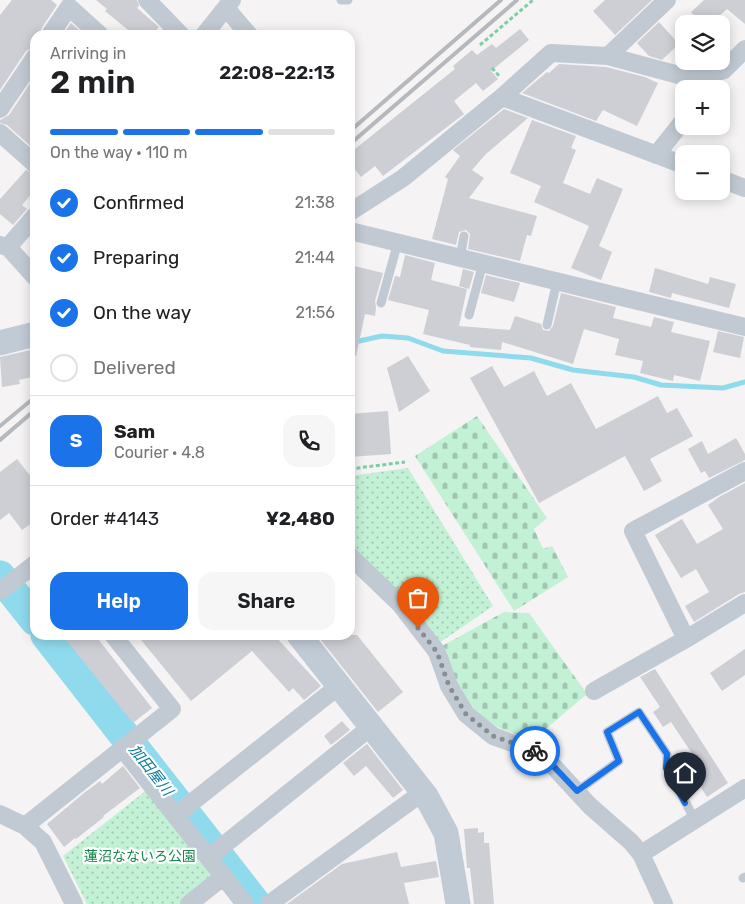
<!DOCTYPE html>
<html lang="en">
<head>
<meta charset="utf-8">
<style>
	body { margin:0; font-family:Rubik,"Noto Sans JP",sans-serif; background:#f6f6f6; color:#202124; height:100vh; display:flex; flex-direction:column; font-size:19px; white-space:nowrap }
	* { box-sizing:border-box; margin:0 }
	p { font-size:16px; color:#757577 }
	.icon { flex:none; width:28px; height:28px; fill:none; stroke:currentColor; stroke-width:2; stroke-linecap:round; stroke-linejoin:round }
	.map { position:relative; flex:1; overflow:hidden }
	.sheet { position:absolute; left:30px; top:30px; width:325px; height:610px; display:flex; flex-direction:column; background:#fff; border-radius:15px; box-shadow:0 2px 12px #0003 }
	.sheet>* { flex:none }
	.controls { position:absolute; left:675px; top:15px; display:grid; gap:10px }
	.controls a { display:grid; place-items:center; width:55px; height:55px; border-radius:10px; background:#fff; box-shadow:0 2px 12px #0003; font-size:25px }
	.pin { position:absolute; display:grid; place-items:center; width:42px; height:42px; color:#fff; margin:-51px -21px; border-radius:50% 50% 50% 0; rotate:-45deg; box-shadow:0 0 5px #0007 }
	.pin .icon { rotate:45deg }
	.courier { position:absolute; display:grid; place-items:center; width:50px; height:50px; margin:-25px; border:4px solid #1a73e8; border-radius:50%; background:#fff; color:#222; box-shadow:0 1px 6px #0007 }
	.head em { font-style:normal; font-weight:600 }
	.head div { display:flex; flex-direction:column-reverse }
	.head { display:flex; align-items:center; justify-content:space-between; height:85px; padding:0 20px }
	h1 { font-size:32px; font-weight:600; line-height:38px }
	.bar { display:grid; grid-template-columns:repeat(4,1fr); gap:8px 5px; align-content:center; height:60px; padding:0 20px }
	.bar i { height:6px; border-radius:4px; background:#e0e0e0 }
	.bar .current { background:#1a73e8 }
	.bar p { grid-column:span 4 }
	.line { display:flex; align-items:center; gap:12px; padding:0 20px; border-top:1px solid #e0e0e0 }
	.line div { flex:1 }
	.round { display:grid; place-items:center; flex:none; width:52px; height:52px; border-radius:15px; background:#f6f6f6 }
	ol { padding:0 20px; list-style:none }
	li { display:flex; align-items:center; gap:15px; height:55px }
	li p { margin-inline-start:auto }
	li .icon { padding:5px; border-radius:50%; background:#1a73e8; color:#fff; stroke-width:4 }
	li:last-child { color:#757577 }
	li i { width:28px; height:28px; border:2px solid #e0e0e0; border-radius:50% }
	.action { display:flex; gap:10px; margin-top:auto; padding:10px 20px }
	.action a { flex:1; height:58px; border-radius:15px; background:#1a73e8; color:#fff; font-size:20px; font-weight:600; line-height:58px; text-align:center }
	.action a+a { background:#f6f6f6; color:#202124 }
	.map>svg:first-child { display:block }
</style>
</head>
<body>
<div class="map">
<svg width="745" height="904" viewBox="0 0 745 904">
	<defs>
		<pattern id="cemetery-stones" width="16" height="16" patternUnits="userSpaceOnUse" patternTransform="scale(1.25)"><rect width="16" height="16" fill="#c3f1d5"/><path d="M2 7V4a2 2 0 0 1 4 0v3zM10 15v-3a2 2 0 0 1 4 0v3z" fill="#a0c6b0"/></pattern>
		<pattern id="park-dots" width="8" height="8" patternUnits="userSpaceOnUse" patternTransform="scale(1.25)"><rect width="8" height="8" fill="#c3f1d5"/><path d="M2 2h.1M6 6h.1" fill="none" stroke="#a0c6b0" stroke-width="1.8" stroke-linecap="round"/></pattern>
	</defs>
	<rect width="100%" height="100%" fill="#f5f3f3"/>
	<!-- cemetery -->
	<path fill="url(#cemetery-stones)" d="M 477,416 L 547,518 L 534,529 L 543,549 L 552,546 L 568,577 L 514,611 L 415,456 Z
		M 504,612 L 529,613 L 587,694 L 534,739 C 519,735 496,729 484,719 C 462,701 452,672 442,646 Z"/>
	<!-- park -->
	<path fill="url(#park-dots)" d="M 408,468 L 493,606 L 439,643 L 350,548 L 350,476 Z
		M 148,789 L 214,871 L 213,878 L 180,904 L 87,904 L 63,856 Z"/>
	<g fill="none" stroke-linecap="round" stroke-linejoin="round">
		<!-- stream -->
		<path stroke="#90daee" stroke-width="5" d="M 350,343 L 382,336 L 408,338 L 443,351 L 531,358 L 573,370 L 634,377 L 661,385 L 723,388 L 745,382"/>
		<!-- river -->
		<path stroke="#90daee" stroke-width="31" d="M 0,576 L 35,620
			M 46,635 L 256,904"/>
	</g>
	<!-- building -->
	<path fill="#cdcfd5" d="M 12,0 L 51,0 L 57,5 L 41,29 L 39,35 L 35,35 L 35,46 L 26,51 L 0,90 L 0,15 Z
		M 96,0 L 137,0 L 139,6 L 137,8 L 159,27 L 152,35 L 134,35 L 105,11 L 107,9 Z
		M 605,0 L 652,0 L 615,35 L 593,11 Z
		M 704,0 L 745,0 L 745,24 L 727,9 L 710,24 L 702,24 L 691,12 Z
		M 659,22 L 679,44 L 662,60 L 649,56 L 637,43 Z
		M 71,23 L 84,35 L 63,35 Z
		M 520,29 L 529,40 L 491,71 L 498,79 L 483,91 L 476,83 L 454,101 L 464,114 L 383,176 L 375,166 L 361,177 L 350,163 L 350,153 L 455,69 L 453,66 L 472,50 L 477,55 L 492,44 L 496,48 Z
		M 559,64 L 606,67 L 645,77 L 658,83 L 637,126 L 603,110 L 596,121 L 522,93 L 547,72 L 549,73 Z
		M 35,76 L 35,150 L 7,125 L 0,123 L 0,120 L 9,115 Z
		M 504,109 L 528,118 L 486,154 L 472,170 L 484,178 L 469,198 L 537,216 L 531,236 L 527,235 L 520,261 L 468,249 L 470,234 L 466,230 L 459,232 L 456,245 L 432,239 L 448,179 L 445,177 L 460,156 L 453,150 Z
		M 532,120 L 576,136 L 571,148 L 576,150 L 563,183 L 590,194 L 597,178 L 623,189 L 599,246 L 612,252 L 601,280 L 571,268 L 589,226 L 534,202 L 541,186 L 510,173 Z
		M 26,170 L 35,174 L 35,190 L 22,205 L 27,209 L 13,225 L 0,214 L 0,199 Z
		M 405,255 L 435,263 L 431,280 L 467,289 L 459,326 L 510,330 L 515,316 L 541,324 L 543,330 L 549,331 L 553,326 L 561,293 L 616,307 L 613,318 L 651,327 L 654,317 L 674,322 L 671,332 L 710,341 L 700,381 L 674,375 L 673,381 L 640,373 L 643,361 L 615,355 L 619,339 L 584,329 L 573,364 L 502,342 L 501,350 L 470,347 L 470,345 L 423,334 L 429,310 L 388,300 L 395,276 L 400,277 Z
		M 350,265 L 383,273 L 375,301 L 376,307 L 375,316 L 365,314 L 356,356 L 350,356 Z
		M 655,268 L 708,284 L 710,277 L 736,284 L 729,308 L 672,293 L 671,298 L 649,292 Z
		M 463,269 L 474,272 L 469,289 L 459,286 Z
		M 486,275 L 520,283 L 514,302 L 481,293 Z
		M 718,331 L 744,337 L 740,358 L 713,352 Z
		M 35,349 L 35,371 L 32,371 L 33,377 L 19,380 L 20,384 L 2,387 L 0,357 Z
		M 408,356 L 430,391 L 399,412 L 387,368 Z
		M 492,366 L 504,387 L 534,371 L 547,396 L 571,383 L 596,429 L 658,396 L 667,413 L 677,408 L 693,436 L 650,459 L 662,481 L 644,491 L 625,456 L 539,503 L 470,378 Z
		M 388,411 L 391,454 L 350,457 L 350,414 Z
		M 736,438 L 745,454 L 745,460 L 709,478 L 705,471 L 701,473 L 688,449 L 702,441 L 708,454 Z
		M 17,459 L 35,482 L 35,521 L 22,530 L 9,513 L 0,520 L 0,472 Z
		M 745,483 L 745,592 L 739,594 L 694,622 L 685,606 L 709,592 L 696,569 L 681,578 L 655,535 L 682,519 L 697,544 L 723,529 L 708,505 L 719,497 Z
		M 62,635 L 95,635 L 152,708 L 133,723 Z
		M 137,635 L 274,635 L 321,686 L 304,700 L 293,688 L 289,692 L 252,651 L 191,701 Z
		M 317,635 L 357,635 L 403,692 L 378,712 Z
		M 745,649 L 745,675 L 722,691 L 710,673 Z
		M 655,669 L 728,783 L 707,797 L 692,774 L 685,778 L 677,766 L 693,755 L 671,722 L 663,727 L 653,712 L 660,707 L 640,677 Z
		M 342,721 L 350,730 L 331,745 L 324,736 Z
		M 367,744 L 403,790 L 393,798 L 366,766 L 354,776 L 343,763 Z
		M 123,766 L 140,788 L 103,816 L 104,817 L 76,839 L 75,838 L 64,847 L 47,824 L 84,793 L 100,781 L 102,784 Z
		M 478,828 L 478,833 L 484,832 L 484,843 L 489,843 L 494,904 L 474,904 L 470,868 L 467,868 L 464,829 Z
		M 397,852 L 401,867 L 436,861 L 439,877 L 404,883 L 409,904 L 287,904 L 342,864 Z"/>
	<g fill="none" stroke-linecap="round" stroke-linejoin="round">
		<!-- path -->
		<path stroke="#7ad0a6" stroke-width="3" stroke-dasharray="4 2.5" stroke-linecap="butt" d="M 480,45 L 533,0
			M 492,68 L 500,77
			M 350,469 L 405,462"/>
		<!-- lane -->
		<path stroke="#c1cad2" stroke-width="9" d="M 341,0 L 348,0
			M 460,258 L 464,236
			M 381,303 L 398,242
			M 469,315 L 483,263
			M 547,325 L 557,281
			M 577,791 L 619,761 L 607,732 L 639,712 L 667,754 L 667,768 L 695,820
			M 743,878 L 745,877"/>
		<!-- street -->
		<path stroke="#c1cad2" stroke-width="18" d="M 147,0 L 181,35
			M 226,8 L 249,35
			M 50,35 L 69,7 L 100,35
			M 204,35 L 232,0
			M 608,56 L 667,0
			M 502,97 L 684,165
			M 0,109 L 35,57
			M 0,133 L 35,164
			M 656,155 L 684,120
			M 721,179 L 745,188
			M 350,212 L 403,178 L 502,97 L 551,53 L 608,56 L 686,77 L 707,75 L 724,70 L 745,49
			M 350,231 L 745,327
			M 0,245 L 8,247 L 35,277
			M 8,247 L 35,216
			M 350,556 L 400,604 L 437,652 L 449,686 L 466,714 L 493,736 L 542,754 L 590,806 L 631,842 L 641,854 L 664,904
			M 0,591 L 35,564
			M 686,639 L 633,531 L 745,471
			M 594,691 L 686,639 L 745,603
			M 122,748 L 245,904
			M 0,814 L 25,826
			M 176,815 L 340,685
			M 641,854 L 745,788
			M 209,857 L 372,726
			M 74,904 L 43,842 L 25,826 L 172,709 L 113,635
			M 189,904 L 224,876
			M 269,904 L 423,792"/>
		<!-- secondary -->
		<path stroke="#c1cbd6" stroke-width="25" d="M 0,343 L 35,334
			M 299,635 L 426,796 L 446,833 L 458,904"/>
		<!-- rail -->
		<path stroke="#b5b8bd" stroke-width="4" d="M 350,131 L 501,0
			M 350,144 L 517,0
			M 0,426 L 35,397
			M 0,440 L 35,410"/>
	</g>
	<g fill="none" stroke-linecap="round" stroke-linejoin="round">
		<!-- done -->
		<path stroke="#868d94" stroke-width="5" stroke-dasharray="0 9" d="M 418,628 L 437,652 L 449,686 L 466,714 L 493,736 L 535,751"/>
		<!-- route -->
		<path stroke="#1a73e8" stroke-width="6" d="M 535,751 L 542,754 L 577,791 L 619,761 L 607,732 L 639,712 L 667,754 L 666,768 L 685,803"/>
	</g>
	<g text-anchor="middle" stroke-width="4.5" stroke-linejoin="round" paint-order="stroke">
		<!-- park labels -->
		<g font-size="14" fill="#17864f" stroke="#fff">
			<text x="140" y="861">蓮沼なないろ公園</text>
		</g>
		<!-- water labels -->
		<g font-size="15" font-style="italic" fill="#0c7c9b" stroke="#fff">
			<text transform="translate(151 770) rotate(52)" y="5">加田屋川</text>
		</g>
	</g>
</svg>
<div class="controls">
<a><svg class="icon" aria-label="layers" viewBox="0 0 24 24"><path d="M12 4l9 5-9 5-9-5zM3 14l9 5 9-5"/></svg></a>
<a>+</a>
<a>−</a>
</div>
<div class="pin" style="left:418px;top:628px;background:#ea580c"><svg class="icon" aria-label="bag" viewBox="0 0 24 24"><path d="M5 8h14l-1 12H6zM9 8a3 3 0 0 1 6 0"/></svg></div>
<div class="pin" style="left:685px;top:803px;background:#1f2937"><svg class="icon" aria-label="home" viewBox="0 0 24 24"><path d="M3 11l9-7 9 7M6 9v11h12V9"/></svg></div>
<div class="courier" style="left:535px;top:751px"><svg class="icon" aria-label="bike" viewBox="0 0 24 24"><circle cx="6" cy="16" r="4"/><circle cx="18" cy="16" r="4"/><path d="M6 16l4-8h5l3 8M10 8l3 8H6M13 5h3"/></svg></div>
<section class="sheet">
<div class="head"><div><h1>2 min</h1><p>Arriving in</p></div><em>22:08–22:13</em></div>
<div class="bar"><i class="current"></i><i class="current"></i><i class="current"></i><i></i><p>On the way · 110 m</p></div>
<ol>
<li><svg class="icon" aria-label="check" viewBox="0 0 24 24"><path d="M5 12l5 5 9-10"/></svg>Confirmed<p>21:38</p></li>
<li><svg class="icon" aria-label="check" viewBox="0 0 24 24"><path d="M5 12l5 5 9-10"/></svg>Preparing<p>21:44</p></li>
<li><svg class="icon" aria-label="check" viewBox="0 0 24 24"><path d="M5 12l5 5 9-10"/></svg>On the way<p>21:56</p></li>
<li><i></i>Delivered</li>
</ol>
<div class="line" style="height:90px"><b class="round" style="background:#1a73e8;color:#fff">S</b><div><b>Sam</b><p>Courier · 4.8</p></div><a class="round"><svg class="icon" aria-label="phone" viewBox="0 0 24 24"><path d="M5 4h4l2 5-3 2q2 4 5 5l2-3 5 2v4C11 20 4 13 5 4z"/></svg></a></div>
<div class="line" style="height:65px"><div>Order #4143</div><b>¥2,480</b></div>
<div class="action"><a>Help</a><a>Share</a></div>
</section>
</div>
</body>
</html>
